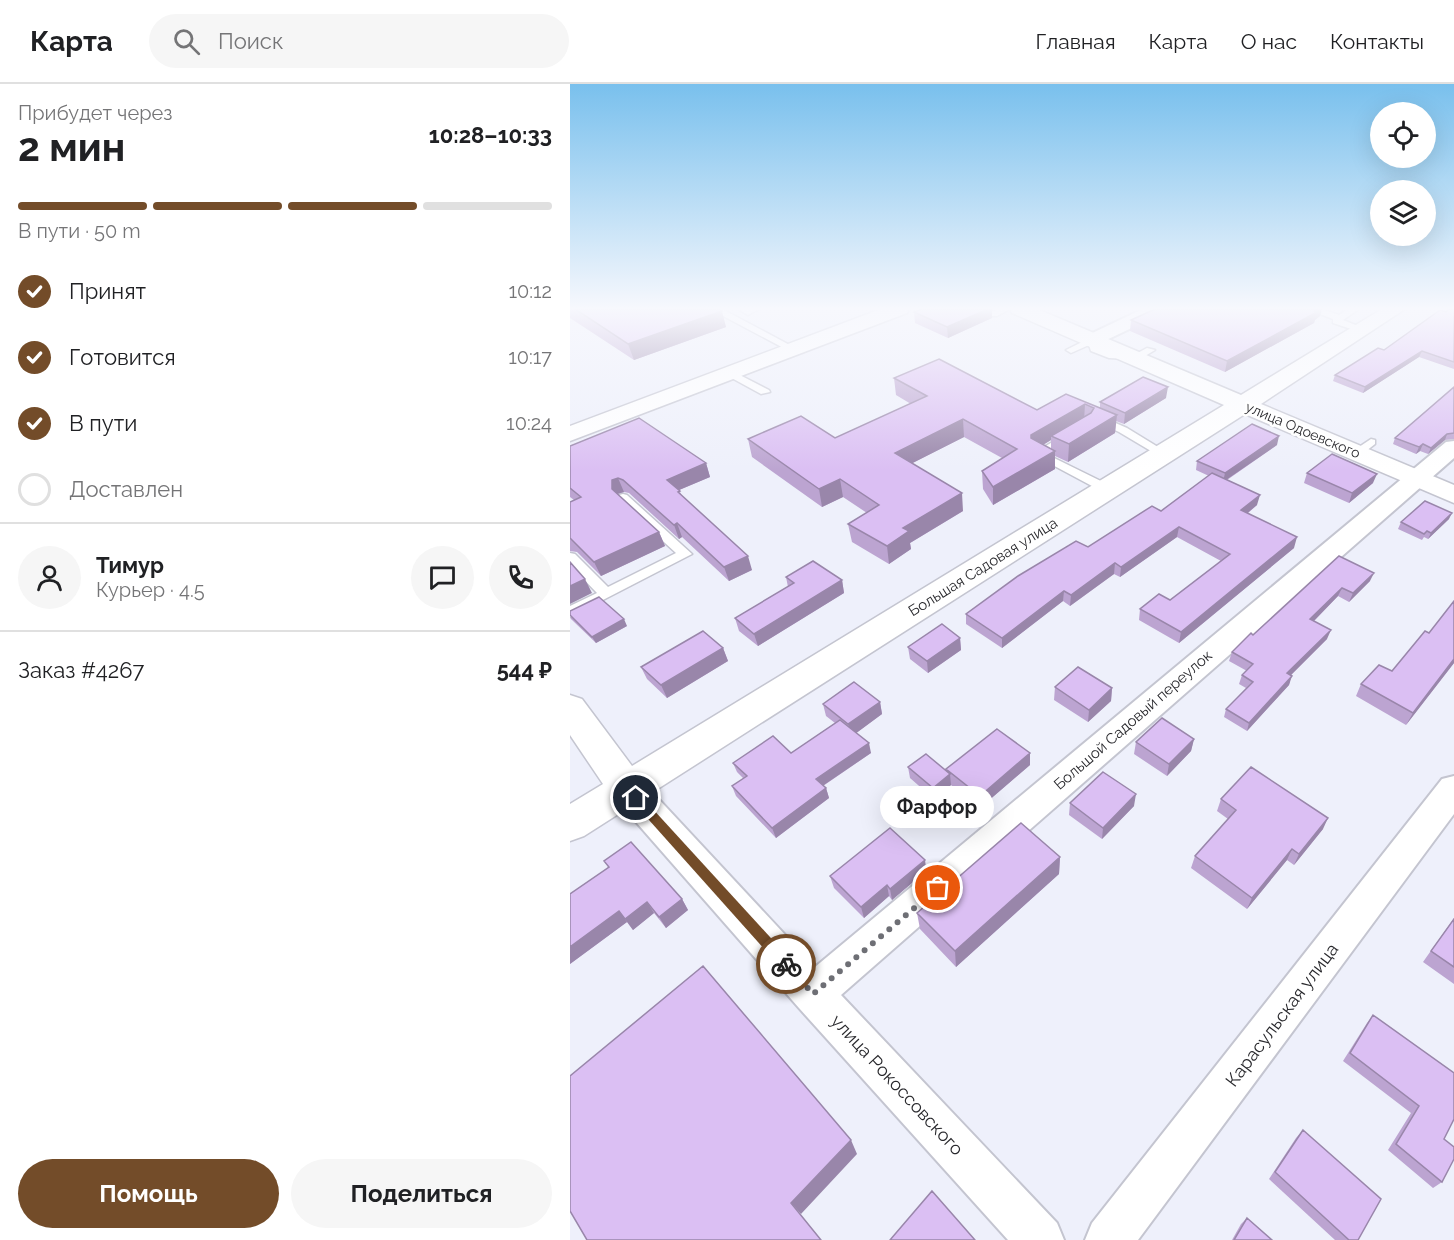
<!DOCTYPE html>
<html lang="ru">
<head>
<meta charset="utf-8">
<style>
	body { margin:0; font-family:Raleway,sans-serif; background:#f6f6f6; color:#202124; height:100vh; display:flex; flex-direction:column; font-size:22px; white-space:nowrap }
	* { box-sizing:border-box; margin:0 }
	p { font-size:20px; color:#757577 }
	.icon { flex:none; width:33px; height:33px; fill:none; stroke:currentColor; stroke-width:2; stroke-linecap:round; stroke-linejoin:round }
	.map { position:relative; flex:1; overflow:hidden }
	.side { display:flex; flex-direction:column; background:#fff; width:570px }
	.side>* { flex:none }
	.controls { position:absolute; left:800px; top:18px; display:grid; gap:12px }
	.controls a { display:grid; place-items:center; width:66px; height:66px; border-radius:50%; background:#fff; box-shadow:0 6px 24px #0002; font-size:30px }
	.pin { position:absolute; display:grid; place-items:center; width:51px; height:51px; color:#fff; margin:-26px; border:3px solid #fff; border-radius:50%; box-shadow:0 2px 6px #0007 }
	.courier { position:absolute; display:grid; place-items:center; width:60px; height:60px; margin:-30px; border:4px solid #734c29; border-radius:50%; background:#fff; color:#222; box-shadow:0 2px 8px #0007 }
	.bubble { position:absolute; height:42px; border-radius:21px; background:#fff; box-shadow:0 6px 24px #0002; font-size:20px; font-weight:700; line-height:42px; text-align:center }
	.summary em { font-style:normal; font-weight:700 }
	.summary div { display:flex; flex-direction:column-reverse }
	.summary { display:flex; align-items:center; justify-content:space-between; height:102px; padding:0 18px }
	h1 { font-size:39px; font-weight:700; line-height:45px }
	.bar { display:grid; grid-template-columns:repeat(4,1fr); gap:9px 6px; align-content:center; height:72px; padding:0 18px }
	.bar i { height:8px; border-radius:4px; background:#e0e0e0 }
	.bar .selected { background:#734c29 }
	.bar p { grid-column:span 4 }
	.line { display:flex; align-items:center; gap:15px; padding:0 18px; border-top:2px solid #e0e0e0 }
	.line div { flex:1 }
	.round { display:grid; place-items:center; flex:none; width:63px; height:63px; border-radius:32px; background:#f6f6f6 }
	ol { padding:0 18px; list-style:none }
	li { display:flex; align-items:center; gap:18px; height:66px }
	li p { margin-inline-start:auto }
	li .icon { padding:6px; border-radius:50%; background:#734c29; color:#fff; stroke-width:4 }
	li:last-child { color:#757577 }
	li i { width:33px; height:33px; border:3px solid #e0e0e0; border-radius:50% }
	.action { display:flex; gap:12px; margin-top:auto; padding:12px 18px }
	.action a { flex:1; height:69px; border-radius:36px; background:#734c29; color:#fff; font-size:24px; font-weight:700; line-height:69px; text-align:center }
	.action a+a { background:#f6f6f6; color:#202124 }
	header { display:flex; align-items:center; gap:36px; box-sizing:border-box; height:84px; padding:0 30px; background:#fff; border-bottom:2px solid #e0e0e0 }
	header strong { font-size:28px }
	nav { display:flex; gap:33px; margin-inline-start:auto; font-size:21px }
	.search { width:420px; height:54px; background:#f6f6f6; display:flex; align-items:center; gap:15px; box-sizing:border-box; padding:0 21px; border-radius:33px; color:#757577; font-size:22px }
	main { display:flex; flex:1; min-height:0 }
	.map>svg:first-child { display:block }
</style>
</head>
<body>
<header>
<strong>Карта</strong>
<div class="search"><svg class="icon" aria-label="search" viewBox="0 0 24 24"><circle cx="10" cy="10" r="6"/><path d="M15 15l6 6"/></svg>Поиск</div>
<nav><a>Главная</a><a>Карта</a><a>О нас</a><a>Контакты</a></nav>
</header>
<main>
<section class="side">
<div class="summary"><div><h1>2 мин</h1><p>Прибудет через</p></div><em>10:28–10:33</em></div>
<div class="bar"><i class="selected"></i><i class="selected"></i><i class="selected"></i><i></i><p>В пути · 50 m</p></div>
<ol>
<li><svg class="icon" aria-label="check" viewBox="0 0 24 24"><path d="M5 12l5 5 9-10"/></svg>Принят<p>10:12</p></li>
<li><svg class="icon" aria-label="check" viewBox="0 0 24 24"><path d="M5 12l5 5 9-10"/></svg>Готовится<p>10:17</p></li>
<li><svg class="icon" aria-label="check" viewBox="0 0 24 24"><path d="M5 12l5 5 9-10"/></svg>В пути<p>10:24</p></li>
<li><i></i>Доставлен</li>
</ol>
<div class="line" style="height:108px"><a class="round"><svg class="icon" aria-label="person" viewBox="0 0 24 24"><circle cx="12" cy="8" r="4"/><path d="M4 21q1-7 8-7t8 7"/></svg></a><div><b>Тимур</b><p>Курьер · 4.5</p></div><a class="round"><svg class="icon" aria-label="chat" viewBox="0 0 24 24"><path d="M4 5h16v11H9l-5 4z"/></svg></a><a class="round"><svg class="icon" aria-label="phone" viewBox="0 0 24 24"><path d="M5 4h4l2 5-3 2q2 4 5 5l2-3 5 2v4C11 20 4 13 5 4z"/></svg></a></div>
<div class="line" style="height:78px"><div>Заказ #4267</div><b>544 ₽</b></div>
<div class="action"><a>Помощь</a><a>Поделиться</a></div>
</section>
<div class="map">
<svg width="884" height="1156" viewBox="0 0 884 1156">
	<rect width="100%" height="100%" fill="#eef0fb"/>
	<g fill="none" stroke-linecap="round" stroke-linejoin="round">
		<!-- service casing -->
		<g stroke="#c4c5d0" stroke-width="3">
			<path id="service" d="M 140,225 L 152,225 L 229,266 L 221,268 Z
				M 168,225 L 189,225 L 178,231 Z
				M 427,225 L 440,225 L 427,232 L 421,232 L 421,228 Z
				M 737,225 L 751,225 L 769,231 L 778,225 L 789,225 L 773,236 L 798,246 L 793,249 L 763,239 L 763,235 Z
				M 522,253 L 529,257 L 529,264 L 562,272 L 577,264 L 585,266 L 565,278 L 560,275 L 539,274 L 521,267 L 519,261 L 501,269 L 496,266 Z
				M 162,287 L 199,306 L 200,308 L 191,310 L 158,292 L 157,290 Z
				M 527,331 L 557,344 L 601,371 L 595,374 L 591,373 L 549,348 L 523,336 L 523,332 Z
				M 498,349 L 502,350 L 502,354 L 476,370 L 543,403 L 543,409 L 535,409 L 462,370 Z
				M 801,355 L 805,356 L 805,360 L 791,371 L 783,371 L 783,367 Z
				M 53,410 L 57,411 L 122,470 L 0,533 L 0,522 L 27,509 L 0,481 L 0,469 L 5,470 L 38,503 L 106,469 L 49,417 L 49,411 Z"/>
		</g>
		<!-- minor casing -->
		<g stroke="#c4c5d0" stroke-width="4">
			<path id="minor" d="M 573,225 L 595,225 L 593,229 L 528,260 L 516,260 L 513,256 L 516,252 Z
				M 884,357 L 884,374 L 271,911 L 487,1139 L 494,1156 L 438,1156 L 229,924 L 45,714 L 41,704 L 45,694 L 57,691 L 69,694 L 245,883 L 876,358 Z
				M 884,692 L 884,730 L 568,1156 L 515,1156 L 522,1139 L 872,695 Z"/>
		</g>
		<!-- tertiary casing -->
		<g stroke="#c4c5d0" stroke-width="3">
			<path id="tertiary" d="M 311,225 L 339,225 L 337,229 L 0,357 L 0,342 Z
				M 440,225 L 467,225 L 671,311 L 812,225 L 835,225 L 691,320 L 884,401 L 884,419 L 675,330 L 14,752 L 0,757 L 0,720 L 33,700 L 0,651 L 0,611 L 12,615 L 62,682 L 654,321 L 442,229 Z"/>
		</g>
		<!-- service -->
		<use href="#service" fill="#fff" fill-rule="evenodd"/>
		<!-- minor -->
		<use href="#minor" fill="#fff" fill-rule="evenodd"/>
		<!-- tertiary -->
		<use href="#tertiary" fill="#fff" fill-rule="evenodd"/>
	</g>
	<!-- wall -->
	<path fill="#bca4d1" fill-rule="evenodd" d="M 0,225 L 149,225 L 156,243 L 64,276 L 0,234 Z
		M 422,225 L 422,234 L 378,254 L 345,239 L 344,228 Z
		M 884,225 L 884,285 L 849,273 L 793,309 L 763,297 L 765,291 L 814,266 L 876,228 Z
		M 750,232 L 745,236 L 744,239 L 655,288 L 560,247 L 561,236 Z
		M 324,294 L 467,326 L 496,310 L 530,324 L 530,318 L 596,314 L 554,340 L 546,337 L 545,349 L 498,378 L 485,372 L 485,385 L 423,421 L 413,405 L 412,387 L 432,374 L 394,353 L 342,379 L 393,427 L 340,459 L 341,465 L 319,480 L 282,458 L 278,440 L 297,429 L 273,413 L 252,423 L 182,373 L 178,355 L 265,354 L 341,320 L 326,311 ZM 481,356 L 481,365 L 473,361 Z
		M 884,303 L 884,355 L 875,356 L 858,370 L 850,367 L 846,370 L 823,360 L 825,354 Z
		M 707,361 L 657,396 L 687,421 L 678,429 L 724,464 L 609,559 L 569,536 L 570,525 L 600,516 L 651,477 L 607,453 L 550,493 L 544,490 L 500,522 L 493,517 L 432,564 L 396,540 L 396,530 L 518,463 L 591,427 L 639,392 L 626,386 L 627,377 Z
		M 0,362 L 136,379 L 140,393 L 109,406 L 112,412 L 182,486 L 159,497 L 112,453 L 109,455 L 59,409 L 54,408 L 47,410 L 89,448 L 95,462 L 31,492 L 7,468 L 0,467 L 0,418 L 4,416 L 0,413 Z
		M 737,389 L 803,399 L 779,419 L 734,399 Z
		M 879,435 L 858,455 L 854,453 L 852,456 L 828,445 L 831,438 Z
		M 769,472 L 800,497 L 779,518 L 768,512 L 744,537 L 757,555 L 721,591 L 719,601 L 677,647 L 654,633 L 656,625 L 676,604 L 669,600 L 672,591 L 677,587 L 659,577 L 662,568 L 683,551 Z
		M 216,493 L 272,496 L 274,509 L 188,562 L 169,547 L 165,534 L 218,503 Z
		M 0,527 L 57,542 L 26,559 L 1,535 Z
		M 859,549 L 884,579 L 836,641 L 786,612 L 791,600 L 822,587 Z
		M 390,554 L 391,566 L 358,589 L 340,575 L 338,563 Z
		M 153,564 L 158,577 L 97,614 L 77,595 L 71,583 Z
		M 485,603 L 542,604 L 541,617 L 518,638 L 484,616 Z
		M 310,618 L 312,630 L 286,649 L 301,669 L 253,702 L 256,704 L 259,714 L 206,754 L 166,712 L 162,702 L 174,695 L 167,688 L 163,679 L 221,669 L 265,639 L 256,632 L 253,620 Z
		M 624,655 L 621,667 L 597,692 L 564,670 L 566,658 Z
		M 460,681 L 410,724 L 381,701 L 364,715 L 340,694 L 338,683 L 376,687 Z
		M 651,715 L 753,745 L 724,781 L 717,776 L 677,825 L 621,784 L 625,772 L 658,735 L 647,727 Z
		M 500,719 L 564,722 L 532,755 L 499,731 Z
		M 490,773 L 489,790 L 386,883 L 350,845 L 347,829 Z
		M 355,776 L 356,787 L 322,816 L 319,812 L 294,834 L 264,804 L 260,792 Z
		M 34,777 L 112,815 L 118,826 L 96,844 L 84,829 L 63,846 L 57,838 L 0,880 L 38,783 Z
		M 884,834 L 884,900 L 853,878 Z
		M 803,931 L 874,1055 L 872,1098 L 863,1104 L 818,1066 L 841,1029 L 773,977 L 797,939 Z
		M 733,1046 L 788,1156 L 765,1156 L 699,1095 L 726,1054 Z
		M 677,1134 L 702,1156 L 662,1156 L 671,1140 Z"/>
	<!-- shaded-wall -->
	<path fill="#9986aa" d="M 418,225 L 422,225 L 422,234 L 378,254 L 377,243 Z
		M 747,225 L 752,225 L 750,232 L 745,236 L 744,239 L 655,288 L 657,277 Z
		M 152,227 L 156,243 L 64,276 L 58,260 Z
		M 852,267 L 849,273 L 793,309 L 795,303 Z
		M 598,303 L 596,314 L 554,340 L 555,329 Z
		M 515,320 L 514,337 L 481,352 L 481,356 L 461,368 L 461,351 Z
		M 547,331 L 545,349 L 498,378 L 499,360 Z
		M 393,335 L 394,353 L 327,387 L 325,369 Z
		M 877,350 L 875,356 L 858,370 L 861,364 Z
		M 709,352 L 707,361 L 653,398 L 655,389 Z
		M 853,360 L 850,367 L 846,370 L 849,363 Z
		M 485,367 L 485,385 L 423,421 L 423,403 Z
		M 136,379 L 140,393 L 102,409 L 97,396 Z
		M 807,390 L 803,399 L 779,419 L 782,409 Z
		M 48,394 L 54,408 L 47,410 L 42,405 L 42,396 Z
		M 270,395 L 273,413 L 252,423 L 249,405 Z
		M 392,409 L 393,427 L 340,459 L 341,465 L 319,480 L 317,462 L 333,444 Z
		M 690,411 L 687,421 L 669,436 L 671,426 Z
		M 882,429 L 879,435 L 858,455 L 861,449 Z
		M 107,439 L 112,453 L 109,455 L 104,441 Z
		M 609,443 L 607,453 L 550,493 L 551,483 Z
		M 89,448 L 95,462 L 31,492 L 24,478 Z
		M 727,453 L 724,464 L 609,559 L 611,548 Z
		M 178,472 L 182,486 L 159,497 L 154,483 Z
		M 545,479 L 544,490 L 500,522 L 501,511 Z
		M 804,489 L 800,497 L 779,518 L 783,509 Z
		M 15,495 L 22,509 L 0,520 L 0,502 Z
		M 272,496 L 274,509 L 188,562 L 184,550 Z
		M 772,504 L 768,512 L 737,544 L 740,535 Z
		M 494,507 L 493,517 L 432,564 L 432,554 Z
		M 54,535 L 57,542 L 26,559 L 22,553 Z
		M 761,546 L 757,555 L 714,598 L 717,589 Z
		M 390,554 L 391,566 L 358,589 L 357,577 Z
		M 153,564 L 158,577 L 97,614 L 91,601 Z
		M 884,575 L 884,579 L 836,641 L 843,629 Z
		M 722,592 L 719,601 L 677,647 L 679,639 Z
		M 542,604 L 541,617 L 518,638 L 519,626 Z
		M 310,618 L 312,630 L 281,653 L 278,640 Z
		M 624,655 L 621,667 L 597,692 L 599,680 Z
		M 299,659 L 301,669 L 248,705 L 246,695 Z
		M 460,669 L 460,681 L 410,724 L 410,712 Z
		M 380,690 L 381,701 L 364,715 L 363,704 Z
		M 256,704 L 259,714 L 206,754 L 202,744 Z
		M 566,710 L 564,722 L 532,755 L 533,744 Z
		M 758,734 L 753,745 L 724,781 L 729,770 Z
		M 722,765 L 717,776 L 677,825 L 682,814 Z
		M 490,773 L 489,790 L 386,883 L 385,867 Z
		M 355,776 L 356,787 L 322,816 L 320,805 Z
		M 317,801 L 319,812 L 294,834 L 291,823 Z
		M 112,815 L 118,826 L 96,844 L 89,833 Z
		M 77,818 L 84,829 L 63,846 L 55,835 Z
		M 49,827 L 57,838 L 0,880 L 0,863 Z
		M 281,1056 L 287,1070 L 231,1130 L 221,1119 Z"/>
	<!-- building -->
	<path fill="#dbbff3" stroke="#9986aa" stroke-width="1.5" d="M 5,225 L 149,225 L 152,227 L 58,260 Z
		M 352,225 L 418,225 L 377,243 L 344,228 Z
		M 585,225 L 747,225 L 744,227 L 747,228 L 657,277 L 561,236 Z
		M 879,225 L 884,225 L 884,278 L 852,267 L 795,303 L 765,291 L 808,264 L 814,266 L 870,226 L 876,228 Z
		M 369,275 L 467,326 L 496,310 L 547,331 L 499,360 L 481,352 L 521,329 L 524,324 L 515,320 L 461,351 L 461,354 L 485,367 L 423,403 L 412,387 L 447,365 L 393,335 L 325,369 L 392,409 L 333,444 L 339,447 L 317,462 L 278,440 L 309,421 L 270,395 L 249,405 L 178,355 L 231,332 L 265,354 L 357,312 L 324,294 Z
		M 573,293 L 598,303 L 555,329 L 530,318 Z
		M 884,303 L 884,349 L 877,350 L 861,364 L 853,360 L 849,363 L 825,354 Z
		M 69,334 L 136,379 L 97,396 L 110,407 L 108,408 L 178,472 L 154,483 L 107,439 L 104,441 L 53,396 L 48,394 L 42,396 L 42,405 L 89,448 L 24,478 L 0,454 L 0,418 L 11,413 L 0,404 L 0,362 Z
		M 682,340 L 709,352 L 655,389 L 627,377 Z
		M 762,370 L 807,390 L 782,409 L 737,389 Z
		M 642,389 L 690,411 L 671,426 L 727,453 L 611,548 L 570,525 L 589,510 L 600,516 L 660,470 L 609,443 L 551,483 L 545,479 L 501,511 L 494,507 L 432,554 L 396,530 L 448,492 L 506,457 L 518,463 L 582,422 L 591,427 Z
		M 855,417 L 882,429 L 861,449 L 857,447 L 854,450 L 831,438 Z
		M 769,472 L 804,489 L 783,509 L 772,504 L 740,535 L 761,546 L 717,589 L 722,592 L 679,639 L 656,625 L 683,598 L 672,591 L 683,580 L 662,568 L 681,549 L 683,551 Z
		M 243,477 L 272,496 L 184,550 L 165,534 L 224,499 L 216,493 Z
		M 0,478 L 15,495 L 0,502 Z
		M 29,513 L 54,535 L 22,553 L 0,531 L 0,527 Z
		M 884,517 L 884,575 L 843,629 L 791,600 L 809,581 L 822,587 L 855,547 L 859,549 Z
		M 372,540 L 390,554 L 357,577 L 338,563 Z
		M 133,547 L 153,564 L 91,601 L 71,583 Z
		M 508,583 L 542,604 L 519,626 L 485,603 Z
		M 284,598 L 310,618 L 278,640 L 253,620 Z
		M 592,634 L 624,655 L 599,680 L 566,658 Z
		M 270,636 L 299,659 L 246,695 L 256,704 L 202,744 L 162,702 L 177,692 L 163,679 L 203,652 L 221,669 Z
		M 427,645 L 460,669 L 410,712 L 376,685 Z
		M 356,670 L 380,690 L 363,704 L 338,683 Z
		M 681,683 L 758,734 L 729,770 L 722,765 L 682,814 L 625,772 L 666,726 L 651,715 Z
		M 533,688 L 566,710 L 533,744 L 500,719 Z
		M 451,739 L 490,773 L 385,867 L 347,829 Z
		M 320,744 L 355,776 L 320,805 L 317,801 L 291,823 L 260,792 Z
		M 61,758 L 112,815 L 89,833 L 77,818 L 55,835 L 49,827 L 0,863 L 0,810 L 39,783 L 34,777 Z
		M 884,835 L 884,883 L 861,867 Z
		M 133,882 L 281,1056 L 221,1119 L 251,1156 L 17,1156 L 0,1127 L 0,992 Z
		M 803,931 L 884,989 L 884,1035 L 874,1055 L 884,1063 L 884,1075 L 872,1098 L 826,1060 L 849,1022 L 780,969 Z
		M 733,1046 L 811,1115 L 788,1156 L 779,1156 L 705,1088 Z
		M 362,1107 L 405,1156 L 320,1156 Z
		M 677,1134 L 702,1156 L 664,1156 Z"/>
	<!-- sky -->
	<linearGradient id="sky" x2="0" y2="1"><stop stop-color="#79c0ed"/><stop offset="0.58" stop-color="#f7f8fd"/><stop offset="1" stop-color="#f7f8fd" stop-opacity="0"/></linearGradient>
	<rect width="884" height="387" fill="url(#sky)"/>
	<!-- route -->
	<path fill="#734c29" d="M 66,709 L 70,711 L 221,876 L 223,880 L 221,885 L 216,887 L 212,885 L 62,717 L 61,714 Z"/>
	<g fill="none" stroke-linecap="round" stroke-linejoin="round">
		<!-- done -->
		<path stroke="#6e6f75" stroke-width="6" stroke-dasharray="0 10.8" d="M 216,880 L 243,910 L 368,804"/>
	</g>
	<g text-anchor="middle" stroke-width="5" stroke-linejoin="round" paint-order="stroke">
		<!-- far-street labels -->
		<g font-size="14" fill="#29292d" stroke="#fff">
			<text transform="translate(733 346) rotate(23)" y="5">улица Одоевского</text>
		</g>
		<!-- street labels -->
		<g font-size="15" fill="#29292d" stroke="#fff">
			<text transform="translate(413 483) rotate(-32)" y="5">Большая Садовая улица</text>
			<text transform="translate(563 636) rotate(-41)" y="5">Большой Садовый переулок</text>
		</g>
		<!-- near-street labels -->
		<g font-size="18" fill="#29292d" stroke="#fff">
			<text transform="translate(712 931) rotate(-53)" y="6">Карасульская улица</text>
			<text transform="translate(327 1001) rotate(47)" y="6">улица Рокоссовского</text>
		</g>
	</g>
</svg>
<div class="controls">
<a><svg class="icon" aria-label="locate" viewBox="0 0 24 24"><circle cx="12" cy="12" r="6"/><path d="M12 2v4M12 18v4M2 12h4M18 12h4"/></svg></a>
<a><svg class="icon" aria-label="layers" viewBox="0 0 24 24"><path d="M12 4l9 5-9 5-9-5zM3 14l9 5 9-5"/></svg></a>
</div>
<div class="pin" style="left:368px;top:804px;background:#ea580c"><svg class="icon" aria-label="bag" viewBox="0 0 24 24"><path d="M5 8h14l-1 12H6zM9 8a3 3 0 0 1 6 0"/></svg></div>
<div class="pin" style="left:66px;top:714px;background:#1f2937"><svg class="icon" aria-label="home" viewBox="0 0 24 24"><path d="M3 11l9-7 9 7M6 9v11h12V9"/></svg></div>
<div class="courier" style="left:216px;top:880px"><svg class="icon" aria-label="bike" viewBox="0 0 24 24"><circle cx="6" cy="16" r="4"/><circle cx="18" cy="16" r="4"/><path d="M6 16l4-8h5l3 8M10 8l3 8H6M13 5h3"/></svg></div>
<div class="bubble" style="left:310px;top:702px;width:114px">Фарфор</div>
</div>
</main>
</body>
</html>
